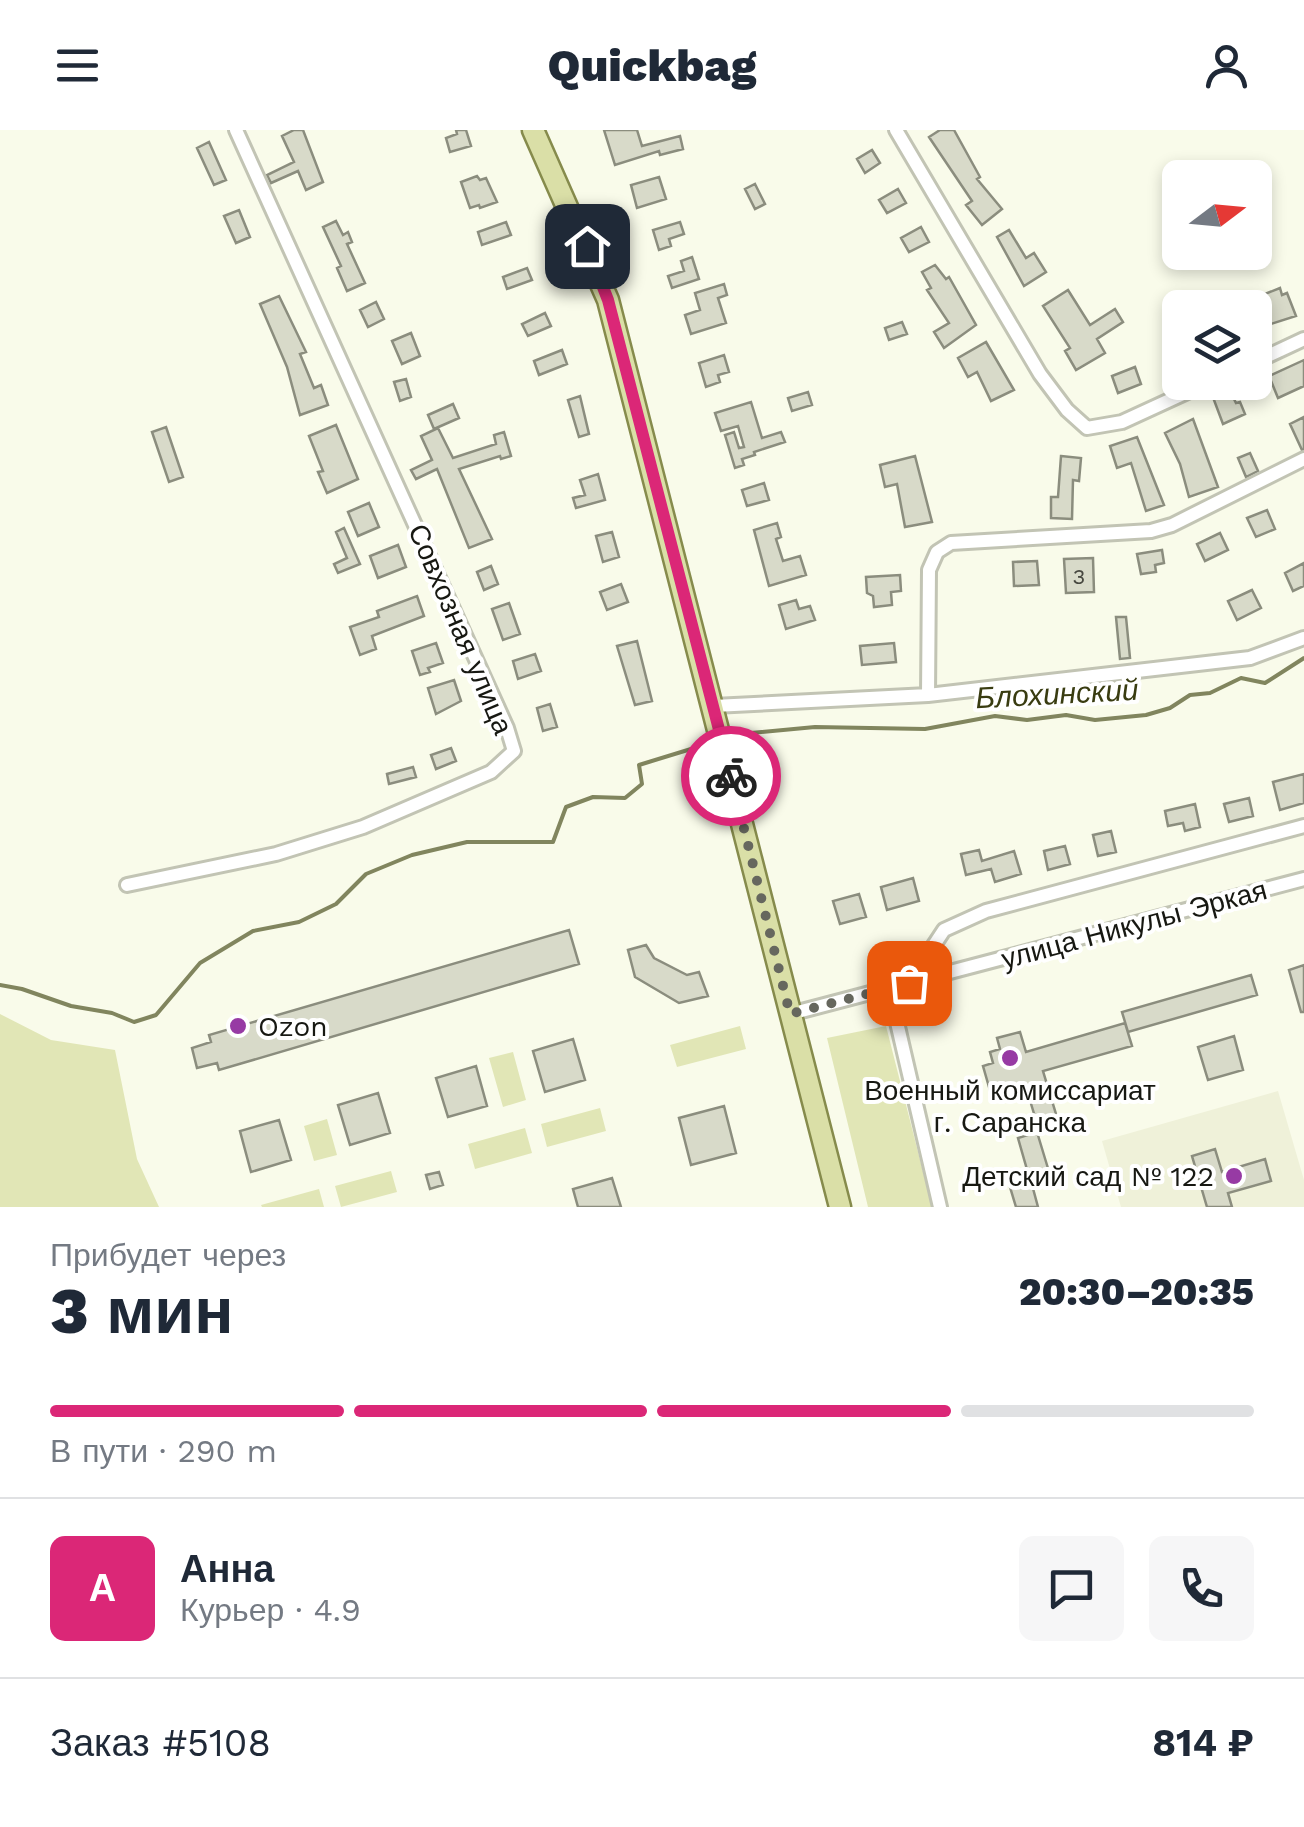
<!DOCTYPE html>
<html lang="ru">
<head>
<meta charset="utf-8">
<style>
	body { margin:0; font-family:"Work Sans",sans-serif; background:#f6f6f7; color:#1f2937; height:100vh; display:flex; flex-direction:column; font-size:38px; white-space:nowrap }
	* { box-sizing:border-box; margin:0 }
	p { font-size:32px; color:#747a83 }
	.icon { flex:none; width:55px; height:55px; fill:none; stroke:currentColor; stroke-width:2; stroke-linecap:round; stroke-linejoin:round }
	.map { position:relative; height:1077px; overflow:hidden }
	.side { display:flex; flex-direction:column; background:#fff; flex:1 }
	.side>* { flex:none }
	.needle { width:65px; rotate:74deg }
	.controls { position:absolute; left:1162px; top:30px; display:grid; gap:20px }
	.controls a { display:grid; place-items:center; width:110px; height:110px; border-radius:15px; background:#fff; box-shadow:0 5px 15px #0003; font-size:50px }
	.pin { position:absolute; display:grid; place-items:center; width:85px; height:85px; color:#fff; margin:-42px; border-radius:20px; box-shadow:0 5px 15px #0006 }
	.courier { position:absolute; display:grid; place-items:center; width:100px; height:100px; margin:-50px; border:8px solid #db2777; border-radius:50%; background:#fff; color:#222; box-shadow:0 2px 12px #0007 }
	.headline em { font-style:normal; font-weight:800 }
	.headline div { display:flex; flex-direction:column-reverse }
	.headline { display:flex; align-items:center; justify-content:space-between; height:170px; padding:0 50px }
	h1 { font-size:65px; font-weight:800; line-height:75px }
	.bar { display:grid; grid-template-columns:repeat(4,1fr); gap:15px 10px; align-content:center; height:120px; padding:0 50px }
	.bar i { height:12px; border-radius:8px; background:#e0e1e3 }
	.bar .current { background:#db2777 }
	.bar p { grid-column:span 4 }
	.line { display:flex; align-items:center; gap:25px; padding:0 50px; border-top:2px solid #e0e1e3 }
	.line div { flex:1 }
	.round { display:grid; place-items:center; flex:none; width:105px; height:105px; border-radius:15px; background:#f6f6f7 }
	header { display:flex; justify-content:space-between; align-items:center; height:130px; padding:0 50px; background:#fff; font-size:45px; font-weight:800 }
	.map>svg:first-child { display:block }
</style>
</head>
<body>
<header><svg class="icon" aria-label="menu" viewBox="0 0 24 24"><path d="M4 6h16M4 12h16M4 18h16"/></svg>Quickbag<svg class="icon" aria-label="person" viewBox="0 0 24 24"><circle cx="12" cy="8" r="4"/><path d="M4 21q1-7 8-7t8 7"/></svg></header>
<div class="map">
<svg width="1304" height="1077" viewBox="0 0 1304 1077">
	<rect width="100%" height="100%" fill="#f9fbea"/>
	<!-- built -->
	<path fill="#eff1d9" d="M 1278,961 L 1304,1050 L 1304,1077 L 1121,1077 L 1102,1011 Z"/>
	<!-- green -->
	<path fill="#e1e6b6" d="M 0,884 L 51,910 L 115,920 L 137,1029 L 159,1077 L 0,1077 Z
		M 740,896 L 746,919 L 677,937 L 670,915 Z
		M 886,896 L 932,1077 L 868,1077 L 827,908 Z
		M 513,922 L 526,970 L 503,977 L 489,928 Z
		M 600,978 L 606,1001 L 547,1017 L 541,994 Z
		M 327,989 L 337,1025 L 314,1031 L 304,996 Z
		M 525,998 L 532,1023 L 475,1039 L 468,1014 Z
		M 391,1041 L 397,1062 L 341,1077 L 335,1056 Z
		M 319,1059 L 324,1077 L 262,1077 L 261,1075 Z"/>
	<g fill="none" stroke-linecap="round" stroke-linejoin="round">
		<!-- stream -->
		<path stroke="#81855e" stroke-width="4" d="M 740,604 L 815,597 L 925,599 L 995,586 L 1027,590 L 1066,585 L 1095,590 L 1146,585 L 1170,578 L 1190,565 L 1210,563 L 1241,548 L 1265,553 L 1304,528
			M 0,855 L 22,859 L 71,876 L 112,883 L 134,892 L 156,885 L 200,833 L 253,801 L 299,792 L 336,774 L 366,744 L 412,725 L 467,712 L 553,712 L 566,677 L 593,667 L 625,668 L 642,654 L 639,635 L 704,615"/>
	</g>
	<!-- building -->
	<path fill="#d8dac9" stroke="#8b8d7e" stroke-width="2.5" d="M 294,0 L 303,0 L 323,52 L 306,60 L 298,41 L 271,53 L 267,45 L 294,32 L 282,6 Z
		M 456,0 L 466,0 L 471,16 L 450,22 L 446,8 L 457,4 Z
		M 604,0 L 637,0 L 642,16 L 680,6 L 683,19 L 660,25 L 659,21 L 615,35 Z
		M 940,0 L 954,0 L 980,47 L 977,49 L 1002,79 L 982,95 L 966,75 L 972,71 L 929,7 Z
		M 209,12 L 226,50 L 214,55 L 197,18 Z
		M 872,20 L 880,33 L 865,43 L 857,29 Z
		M 477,46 L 480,50 L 486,48 L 497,72 L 480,78 L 479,75 L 470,78 L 461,52 Z
		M 659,47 L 666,69 L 637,78 L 631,55 Z
		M 755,54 L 765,74 L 755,79 L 745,59 Z
		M 898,59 L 906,73 L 887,83 L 879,70 Z
		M 239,80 L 250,107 L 236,113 L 224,86 Z
		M 336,91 L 343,105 L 348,102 L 352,112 L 347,114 L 365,153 L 347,161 L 337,138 L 341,136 L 323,97 Z
		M 506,92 L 511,105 L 482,115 L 478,102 Z
		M 680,92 L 684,104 L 669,109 L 671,116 L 659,120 L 653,100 Z
		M 921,97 L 929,112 L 909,122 L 901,108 Z
		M 1009,100 L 1026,128 L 1034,123 L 1046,142 L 1024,156 L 997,107 Z
		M 692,127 L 699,149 L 672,158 L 668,146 L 684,141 L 681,131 Z
		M 935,135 L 946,149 L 949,147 L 976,195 L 944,218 L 934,202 L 949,193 L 927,160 L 931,158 L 922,142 Z
		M 527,138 L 532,150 L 507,159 L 503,147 Z
		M 724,154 L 727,165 L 718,168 L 726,193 L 691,204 L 685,185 L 700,180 L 695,163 Z
		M 1280,158 L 1282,165 L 1287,163 L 1296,186 L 1255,199 L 1255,178 L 1230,178 Z
		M 1068,160 L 1090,195 L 1115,179 L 1123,192 L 1097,209 L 1105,223 L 1076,240 L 1065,221 L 1070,218 L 1043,176 Z
		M 279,166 L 306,222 L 300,224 L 314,258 L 321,255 L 328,275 L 300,285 L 287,237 L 260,174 Z
		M 376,172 L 384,189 L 368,197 L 360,180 Z
		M 545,183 L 551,196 L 528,206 L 522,194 Z
		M 902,192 L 907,204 L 889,210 L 885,198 Z
		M 411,203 L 420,226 L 402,234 L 392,211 Z
		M 986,212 L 1014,260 L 991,271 L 977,242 L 968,247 L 958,228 Z
		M 562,220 L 567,234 L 539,245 L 534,231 Z
		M 724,225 L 729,242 L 718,245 L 720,252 L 706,257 L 699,233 Z
		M 1304,230 L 1304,256 L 1278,268 L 1269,246 Z
		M 1135,237 L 1141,254 L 1118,263 L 1112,246 Z
		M 406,249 L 411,267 L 400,271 L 394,252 Z
		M 1226,253 L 1236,273 L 1240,272 L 1245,284 L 1223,294 L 1211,262 Z
		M 808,262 L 812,275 L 792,281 L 788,268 Z
		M 580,266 L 589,304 L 579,307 L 568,270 Z
		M 751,272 L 762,308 L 781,302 L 785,312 L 754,322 L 755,325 L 742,329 L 744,335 L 735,338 L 725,305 L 734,302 L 739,318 L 744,317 L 738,296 L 721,301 L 715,283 Z
		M 453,274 L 459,288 L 434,299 L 428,285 Z
		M 1304,287 L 1304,319 L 1302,320 L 1290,294 Z
		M 1193,289 L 1218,357 L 1189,367 L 1180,334 L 1165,303 Z
		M 336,295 L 358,349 L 327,363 L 318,342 L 323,341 L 309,306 Z
		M 166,297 L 183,347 L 169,352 L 152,302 Z
		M 438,298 L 453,328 L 496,314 L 494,305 L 504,302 L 511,326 L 501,329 L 500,326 L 459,339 L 492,409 L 469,418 L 437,339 L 416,349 L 411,340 L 432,330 L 421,306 Z
		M 1137,307 L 1164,375 L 1146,381 L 1131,333 L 1117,338 L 1110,316 Z
		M 1250,323 L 1258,341 L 1246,347 L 1238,328 Z
		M 915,326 L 932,392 L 905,397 L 897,354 L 885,357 L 880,335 Z
		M 1061,326 L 1081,328 L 1079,351 L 1073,350 L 1072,389 L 1051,388 L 1051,367 L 1058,367 Z
		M 598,344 L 605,370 L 576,378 L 573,368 L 585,365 L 580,350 Z
		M 764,353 L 769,370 L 747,376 L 742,360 Z
		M 369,373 L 379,397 L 358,406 L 348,382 Z
		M 1267,380 L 1275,399 L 1256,407 L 1247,388 Z
		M 777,393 L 781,407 L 776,409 L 783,431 L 800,426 L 806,445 L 769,456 L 754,400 Z
		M 344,398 L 360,434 L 338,443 L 334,434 L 347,428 L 336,402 Z
		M 612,402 L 619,427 L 603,432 L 596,406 Z
		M 1220,403 L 1228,420 L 1205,431 L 1197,414 Z
		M 398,415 L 406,437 L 378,448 L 370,426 Z
		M 1162,420 L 1164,433 L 1155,435 L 1156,442 L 1141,444 L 1137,424 Z
		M 1093,428 L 1094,462 L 1066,463 L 1064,429 Z
		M 1037,431 L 1039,455 L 1014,456 L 1013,432 Z
		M 1304,433 L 1304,456 L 1293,461 L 1285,443 Z
		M 491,436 L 498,454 L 484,460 L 477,442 Z
		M 900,445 L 901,461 L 891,462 L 892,475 L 874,477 L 873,466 L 867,463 L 866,447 Z
		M 621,454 L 628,472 L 607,480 L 600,462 Z
		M 1252,460 L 1261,478 L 1237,490 L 1228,471 Z
		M 417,466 L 424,486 L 372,506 L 376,519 L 360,525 L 350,497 L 379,487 L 377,481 Z
		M 796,470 L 799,479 L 810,476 L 815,490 L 786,499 L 779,475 Z
		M 509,473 L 520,504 L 503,510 L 492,479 Z
		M 1116,487 L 1126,487 L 1130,528 L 1120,529 Z
		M 637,511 L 652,571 L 635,575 L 617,516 Z
		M 436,513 L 443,533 L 428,538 L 430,542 L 420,545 L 412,521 Z
		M 894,513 L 896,532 L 862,535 L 860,516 Z
		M 535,524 L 541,541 L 518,549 L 513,531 Z
		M 454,550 L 461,571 L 436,584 L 428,558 Z
		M 550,574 L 557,597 L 543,601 L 537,578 Z
		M 451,618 L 456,631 L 436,639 L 431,625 Z
		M 413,637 L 416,647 L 389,654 L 387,644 Z
		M 1304,644 L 1304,673 L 1280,680 L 1273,652 Z
		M 1249,668 L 1253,686 L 1229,692 L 1224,674 Z
		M 1195,674 L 1200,697 L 1185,701 L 1183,693 L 1168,696 L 1165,681 Z
		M 1111,701 L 1116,722 L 1098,726 L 1093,705 Z
		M 1065,716 L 1070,734 L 1048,740 L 1044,721 Z
		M 979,720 L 982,731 L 1014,721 L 1021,744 L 995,752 L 991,739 L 966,745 L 961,724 Z
		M 913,748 L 919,771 L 887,780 L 881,757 Z
		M 859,764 L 866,787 L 840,794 L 833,771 Z
		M 569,800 L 579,834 L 219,940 L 217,933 L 197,938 L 192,918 L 211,912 L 209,905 Z
		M 646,815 L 654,828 L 687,845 L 699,842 L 708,866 L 679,873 L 635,847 L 628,820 Z
		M 1304,835 L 1304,882 L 1301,882 L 1289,840 Z
		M 1251,845 L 1257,865 L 1128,902 L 1122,882 Z
		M 1125,893 L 1132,916 L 1043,941 L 1059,994 L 1039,1000 L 1025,954 L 991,964 L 983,936 L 993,933 L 990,922 L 1000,919 L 997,908 L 1020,902 L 1026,922 Z
		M 1234,906 L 1243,940 L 1208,950 L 1198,917 Z
		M 573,909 L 585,950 L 545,962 L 533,921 Z
		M 476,936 L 487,976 L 448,987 L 436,948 Z
		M 378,963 L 390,1003 L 350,1015 L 338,975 Z
		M 724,976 L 736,1023 L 691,1035 L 679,988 Z
		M 279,990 L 291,1030 L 251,1042 L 240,1001 Z
		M 1037,1002 L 1050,1045 L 1030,1050 L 1018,1008 Z
		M 1215,1019 L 1222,1042 L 1265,1029 L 1271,1051 L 1228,1063 L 1232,1077 L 1207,1077 L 1192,1026 Z
		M 439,1042 L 443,1055 L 430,1059 L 426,1045 Z
		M 612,1048 L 621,1077 L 578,1077 L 573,1059 Z
		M 1031,1051 L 1038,1077 L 1016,1077 L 1010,1057 Z"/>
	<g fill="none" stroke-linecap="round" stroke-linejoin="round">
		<!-- street casing -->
		<g stroke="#c2c4b4" stroke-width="18">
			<path id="street" d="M 896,0 L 1040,244 L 1067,280 L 1087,298 L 1122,292 L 1209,252
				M 1255,232 L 1304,209
				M 928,565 L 929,440 L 937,422 L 951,413 L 1151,401 L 1172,395 L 1304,329
				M 714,576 L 928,565 L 1250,528 L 1304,508
				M 127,755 L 276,724 L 363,697 L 491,642 L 514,621 L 507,598 L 236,0
				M 909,853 L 944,800 L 986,781 L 1304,696
				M 889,858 L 940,1077
				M 790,884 L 1304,749"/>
		</g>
		<!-- primary casing -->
		<g stroke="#868b4c" stroke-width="25">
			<path id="primary" d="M 533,0 L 608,170 L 840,1077"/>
		</g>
		<!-- street -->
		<use href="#street" stroke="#fff" stroke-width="12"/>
		<!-- primary -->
		<use href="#primary" stroke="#dadfa7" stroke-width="20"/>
	</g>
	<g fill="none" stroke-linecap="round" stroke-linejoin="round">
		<!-- done -->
		<path stroke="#66675e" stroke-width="10" stroke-dasharray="0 18" d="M 731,646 L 790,884 L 909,853"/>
		<!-- route -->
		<path stroke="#db2777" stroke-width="12" d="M 587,116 L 608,170 L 731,646"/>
	</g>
	<!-- markers -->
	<g fill="#973aa4" stroke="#fff" stroke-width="4">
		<circle cx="238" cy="896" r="10"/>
		<circle cx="1010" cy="928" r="10"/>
		<circle cx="1234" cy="1046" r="10"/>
	</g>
	<g text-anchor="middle" stroke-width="8" stroke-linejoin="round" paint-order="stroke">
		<!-- number labels -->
		<g font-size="22" fill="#474840">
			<text x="1079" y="454">3</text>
		</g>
		<!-- street labels -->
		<g font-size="28" fill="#171812" stroke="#fff">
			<text transform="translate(461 499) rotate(67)" y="10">Совхозная улица</text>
			<text transform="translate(1134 794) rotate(-15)" y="10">улица Никулы Эркая</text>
		</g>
		<!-- poi labels -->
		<g font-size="28" fill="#171812" stroke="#fff" text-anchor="start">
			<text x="258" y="906">Ozon</text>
			<text x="1010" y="970" text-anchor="middle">Военный комиссариат<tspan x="1010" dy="32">г. Саранска</tspan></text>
			<text x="1214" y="1056" text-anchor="end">Детский сад № 122</text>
		</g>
		<!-- water labels -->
		<g font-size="30" font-style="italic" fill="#393c11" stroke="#fff">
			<text transform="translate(1057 564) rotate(-3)" y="10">Блохинский</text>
		</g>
	</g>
</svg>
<div class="controls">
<a><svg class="needle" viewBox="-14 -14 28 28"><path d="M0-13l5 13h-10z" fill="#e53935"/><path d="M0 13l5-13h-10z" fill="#747a83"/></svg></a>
<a><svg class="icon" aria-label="layers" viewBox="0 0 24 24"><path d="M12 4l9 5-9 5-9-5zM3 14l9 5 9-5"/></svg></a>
</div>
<div class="pin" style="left:909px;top:853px;background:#ea580c"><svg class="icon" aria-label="bag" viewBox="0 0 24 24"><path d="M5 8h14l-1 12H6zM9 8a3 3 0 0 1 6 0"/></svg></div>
<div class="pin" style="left:587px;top:116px;background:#1f2937"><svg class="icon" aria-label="home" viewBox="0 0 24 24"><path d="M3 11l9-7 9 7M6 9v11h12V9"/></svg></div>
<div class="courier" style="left:731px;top:646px"><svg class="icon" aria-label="bike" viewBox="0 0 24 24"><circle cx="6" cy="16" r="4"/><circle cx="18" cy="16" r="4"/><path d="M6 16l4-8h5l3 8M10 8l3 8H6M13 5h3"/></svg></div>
</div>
<section class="side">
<div class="headline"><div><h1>3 мин</h1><p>Прибудет через</p></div><em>20:30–20:35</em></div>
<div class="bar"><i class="current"></i><i class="current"></i><i class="current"></i><i></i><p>В пути · 290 m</p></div>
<div class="line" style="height:180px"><b class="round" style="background:#db2777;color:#fff">А</b><div><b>Анна</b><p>Курьер · 4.9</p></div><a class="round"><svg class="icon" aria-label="chat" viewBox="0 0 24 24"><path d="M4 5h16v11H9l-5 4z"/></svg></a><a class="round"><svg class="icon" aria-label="phone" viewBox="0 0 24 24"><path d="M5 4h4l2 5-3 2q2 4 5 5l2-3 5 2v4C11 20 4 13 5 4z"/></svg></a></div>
<div class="line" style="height:130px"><div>Заказ #5108</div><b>814 ₽</b></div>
</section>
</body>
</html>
